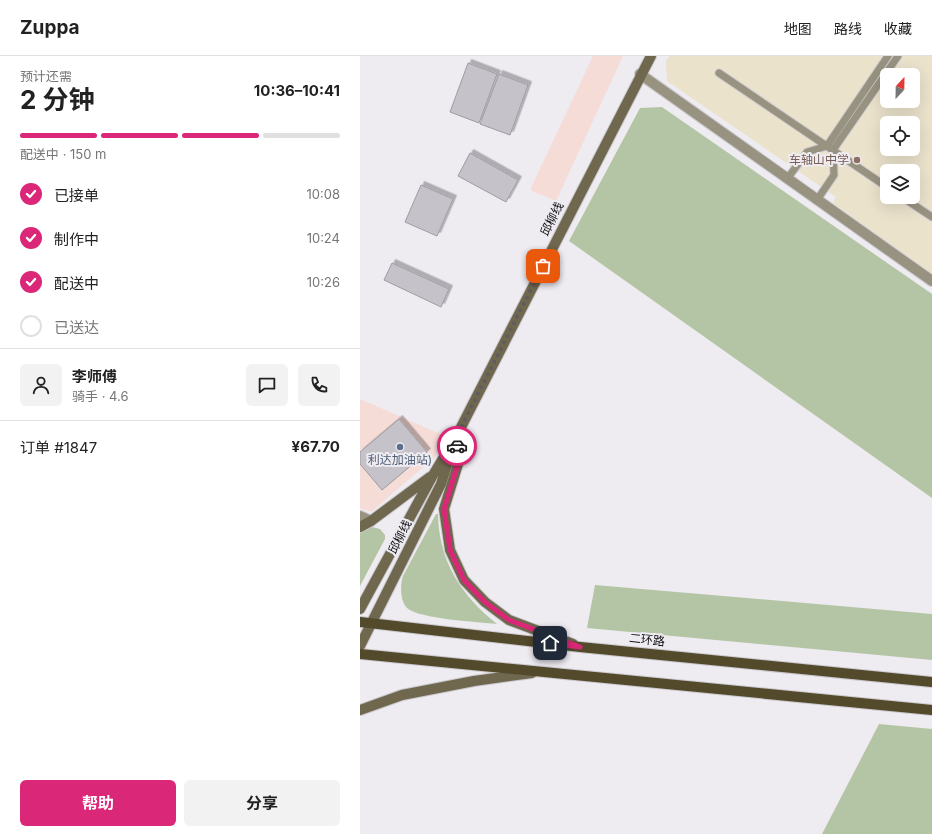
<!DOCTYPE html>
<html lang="zh">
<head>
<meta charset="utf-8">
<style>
	body { margin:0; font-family:Inter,"Noto Sans SC",sans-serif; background:#f2f2f2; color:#222; height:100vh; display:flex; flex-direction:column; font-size:15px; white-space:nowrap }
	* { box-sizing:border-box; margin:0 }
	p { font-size:13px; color:#767676 }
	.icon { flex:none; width:22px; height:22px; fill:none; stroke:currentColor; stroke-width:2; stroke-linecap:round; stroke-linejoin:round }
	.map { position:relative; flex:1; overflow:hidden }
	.drawer { display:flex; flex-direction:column; background:#fff; width:360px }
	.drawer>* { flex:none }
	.needle { width:26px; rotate:22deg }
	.buttons { position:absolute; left:520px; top:12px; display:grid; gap:8px }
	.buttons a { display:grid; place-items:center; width:40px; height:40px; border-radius:6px; background:#fff; box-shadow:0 4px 16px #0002; font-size:20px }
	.pin { position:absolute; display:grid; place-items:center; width:34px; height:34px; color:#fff; margin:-17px; border-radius:8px; box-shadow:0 2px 6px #0006 }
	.courier { position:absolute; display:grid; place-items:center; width:40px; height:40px; margin:-20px; border:3px solid #db2777; border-radius:50%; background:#fff; color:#222; box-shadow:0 1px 5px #0007 }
	.summary em { font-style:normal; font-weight:700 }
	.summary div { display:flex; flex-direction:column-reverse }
	.summary { display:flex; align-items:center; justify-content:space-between; height:68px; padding:0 20px }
	h1 { font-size:26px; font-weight:700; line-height:30px }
	.bar { display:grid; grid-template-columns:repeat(4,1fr); gap:6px 4px; align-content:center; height:48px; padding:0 20px }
	.bar i { height:5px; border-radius:3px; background:#e0e0e0 }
	.bar .current { background:#db2777 }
	.bar p { grid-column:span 4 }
	.line { display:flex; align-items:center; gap:10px; padding:0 20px; border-top:1px solid #e0e0e0 }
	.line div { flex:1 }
	.round { display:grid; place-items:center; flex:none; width:42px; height:42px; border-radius:6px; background:#f2f2f2 }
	ol { padding:0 20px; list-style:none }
	li { display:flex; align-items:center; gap:12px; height:44px }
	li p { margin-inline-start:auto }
	li .icon { padding:4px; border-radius:50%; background:#db2777; color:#fff; stroke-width:4 }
	li:last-child { color:#767676 }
	li i { width:22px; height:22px; border:2px solid #e0e0e0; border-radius:50% }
	.cta { display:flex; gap:8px; margin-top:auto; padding:8px 20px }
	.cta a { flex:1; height:46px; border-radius:6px; background:#db2777; color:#fff; font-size:16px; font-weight:700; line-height:46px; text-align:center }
	.cta a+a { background:#f2f2f2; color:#222 }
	header { display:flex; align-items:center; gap:24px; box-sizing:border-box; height:56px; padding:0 20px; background:#fff; border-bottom:1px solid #e0e0e0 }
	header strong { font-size:19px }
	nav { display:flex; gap:22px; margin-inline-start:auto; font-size:14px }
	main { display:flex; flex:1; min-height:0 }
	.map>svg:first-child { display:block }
</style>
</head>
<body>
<header>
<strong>Zuppa</strong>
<nav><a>地图</a><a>路线</a><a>收藏</a></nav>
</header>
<main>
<section class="drawer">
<div class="summary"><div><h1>2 分钟</h1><p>预计还需</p></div><em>10:36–10:41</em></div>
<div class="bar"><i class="current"></i><i class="current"></i><i class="current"></i><i></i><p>配送中 · 150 m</p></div>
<ol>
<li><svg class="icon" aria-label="check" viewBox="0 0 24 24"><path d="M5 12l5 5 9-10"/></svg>已接单<p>10:08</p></li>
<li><svg class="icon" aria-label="check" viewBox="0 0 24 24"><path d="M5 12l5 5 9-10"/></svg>制作中<p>10:24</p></li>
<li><svg class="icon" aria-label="check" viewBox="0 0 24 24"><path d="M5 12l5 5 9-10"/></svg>配送中<p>10:26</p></li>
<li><i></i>已送达</li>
</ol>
<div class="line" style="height:72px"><a class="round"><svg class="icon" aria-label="person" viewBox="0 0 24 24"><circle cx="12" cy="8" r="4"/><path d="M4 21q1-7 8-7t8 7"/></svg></a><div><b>李师傅</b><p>骑手 · 4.6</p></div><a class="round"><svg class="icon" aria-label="chat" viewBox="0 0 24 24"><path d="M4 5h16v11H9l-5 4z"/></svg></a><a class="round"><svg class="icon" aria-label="phone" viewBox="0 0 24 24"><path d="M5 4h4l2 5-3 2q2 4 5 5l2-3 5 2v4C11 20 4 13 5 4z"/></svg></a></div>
<div class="line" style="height:52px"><div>订单 #1847</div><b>¥67.70</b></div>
<div class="cta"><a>帮助</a><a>分享</a></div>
</section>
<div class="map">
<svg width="572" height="778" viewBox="0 0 572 778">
	<defs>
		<filter id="shadow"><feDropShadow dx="3.5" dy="-3.5" stdDeviation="0" flood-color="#0004"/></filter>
	</defs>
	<rect width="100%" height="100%" fill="#eeebf1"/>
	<!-- commercial -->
	<path fill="#f6dcd7" d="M 233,0 L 263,0 L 196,145 L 170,134 Z
		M 0,343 L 85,380 L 75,401 L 11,456 L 0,452 Z"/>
	<!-- education -->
	<path fill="#ebe2cc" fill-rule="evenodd" d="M 310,0 L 572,0 L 572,218 L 473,147 L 476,141 L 307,25 L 306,5 ZM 527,19 L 553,19 L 553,45 L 527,45 ZM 527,67 L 553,67 L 553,93 L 527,93 ZM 527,115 L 553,115 L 553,141 L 527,141 Z"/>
	<!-- green -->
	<path fill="#b4c5a5" d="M 302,51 L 572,238 L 572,442 L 209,185 L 280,52 Z
		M 76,458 L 78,458 C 79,506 101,539 137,568 C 119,566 59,563 47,552 C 40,545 40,529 43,520 Z
		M 12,471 L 20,473 L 25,479 L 25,483 L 0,530 L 0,477 Z
		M 235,529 L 572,558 L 572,604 L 227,572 Z
		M 519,668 L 572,673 L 572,778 L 462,778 Z"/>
	<!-- building -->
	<path fill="#c5c2c9" stroke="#9e9ba2" filter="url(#shadow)" d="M 108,7 L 137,18 L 119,67 L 90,56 Z
		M 139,18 L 168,29 L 150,79 L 120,68 Z
		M 110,97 L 158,124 L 146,146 L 98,120 Z
		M 61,129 L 93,143 L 77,180 L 45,166 Z
		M 32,207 L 89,233 L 81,251 L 24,224 Z
		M 39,363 L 67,396 L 22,434 L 0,408 L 0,396 Z"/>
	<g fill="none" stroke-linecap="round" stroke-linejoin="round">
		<!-- lane casing -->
		<g stroke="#cac8cd" stroke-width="9">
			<path id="lane" d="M 359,17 L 527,131
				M 427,123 L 447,96 L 467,90 L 528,0
				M 542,141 L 572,161
				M 457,144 L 474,119 L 473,94 L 538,0"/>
		</g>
		<!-- street casing -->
		<g stroke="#cac8cd" stroke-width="12">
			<path id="street" d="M 280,18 L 572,225
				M 0,460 L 11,465"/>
		</g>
		<!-- secondary casing -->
		<g stroke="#cac8cd" stroke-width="12">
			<path id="secondary" d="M 96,381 L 98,408 L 84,453 L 90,494 L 104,524 L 125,546 L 149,564 L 213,588
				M 0,471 L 11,465 L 70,421
				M 0,553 L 73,419 L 96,381 L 291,0
				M 0,590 L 81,428 L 91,396
				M 0,654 L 42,639 L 114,625 L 172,617"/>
		</g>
		<!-- primary casing -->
		<g stroke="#cac8cd" stroke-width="12">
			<path id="primary" d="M 0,566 L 220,591 L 572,626
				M 0,598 L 572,654"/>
		</g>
		<!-- lane -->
		<use href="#lane" stroke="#989281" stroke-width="7"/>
		<!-- street -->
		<use href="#street" stroke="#989281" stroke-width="10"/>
		<!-- secondary -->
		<use href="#secondary" stroke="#6f674e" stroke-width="10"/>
		<!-- primary -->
		<use href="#primary" stroke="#53492b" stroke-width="10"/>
	</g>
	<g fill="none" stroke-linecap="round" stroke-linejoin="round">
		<!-- done -->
		<path stroke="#5e5c5f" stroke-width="4" stroke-dasharray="0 7.2" d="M 97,390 L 96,381 L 183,210"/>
		<!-- route -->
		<path stroke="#db2777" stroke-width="5" d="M 97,390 L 98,408 L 84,453 L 90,494 L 104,524 L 125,546 L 149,564 L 220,591 L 190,587"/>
	</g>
	<!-- markers -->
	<circle fill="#8d6e63" stroke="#eeebf1" stroke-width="1.5" cx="497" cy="104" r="4"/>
	<circle fill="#5c6f8a" stroke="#eeebf1" stroke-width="1.5" cx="40" cy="391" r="4"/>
	<g text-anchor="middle" stroke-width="4" stroke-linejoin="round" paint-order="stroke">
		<!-- education labels -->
		<g font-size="12" fill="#785e54" stroke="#eeebf1" text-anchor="end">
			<text x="489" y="108">车轴山中学</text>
		</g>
		<!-- street labels -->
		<g font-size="12" fill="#100f11" stroke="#eeebf1">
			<text transform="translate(192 163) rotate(-63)" y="4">邱柳线</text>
			<text transform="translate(40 481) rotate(-63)" y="4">邱柳线</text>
			<text transform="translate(287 584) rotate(6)" y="4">二环路</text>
		</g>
		<!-- service labels -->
		<g font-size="12" fill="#4e5e75" stroke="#eeebf1">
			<text x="40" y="408">利达加油站)</text>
		</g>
	</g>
</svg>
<div class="buttons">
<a><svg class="needle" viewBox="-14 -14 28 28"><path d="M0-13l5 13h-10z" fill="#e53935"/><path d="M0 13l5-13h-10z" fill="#767676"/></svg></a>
<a><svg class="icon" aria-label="locate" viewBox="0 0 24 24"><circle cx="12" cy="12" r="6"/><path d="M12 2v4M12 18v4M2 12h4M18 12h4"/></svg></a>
<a><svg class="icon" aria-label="layers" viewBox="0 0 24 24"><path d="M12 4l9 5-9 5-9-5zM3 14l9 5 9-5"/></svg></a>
</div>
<div class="pin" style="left:183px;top:210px;background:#ea580c"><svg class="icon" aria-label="bag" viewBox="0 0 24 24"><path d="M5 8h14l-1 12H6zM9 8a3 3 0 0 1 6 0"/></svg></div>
<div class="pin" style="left:190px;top:587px;background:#1f2937"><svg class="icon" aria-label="home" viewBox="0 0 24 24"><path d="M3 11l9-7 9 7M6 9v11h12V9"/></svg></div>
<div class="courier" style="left:97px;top:390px"><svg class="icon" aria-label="car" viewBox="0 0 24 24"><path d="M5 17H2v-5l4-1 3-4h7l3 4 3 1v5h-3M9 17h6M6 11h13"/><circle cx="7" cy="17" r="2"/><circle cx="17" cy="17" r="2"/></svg></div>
</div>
</main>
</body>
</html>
